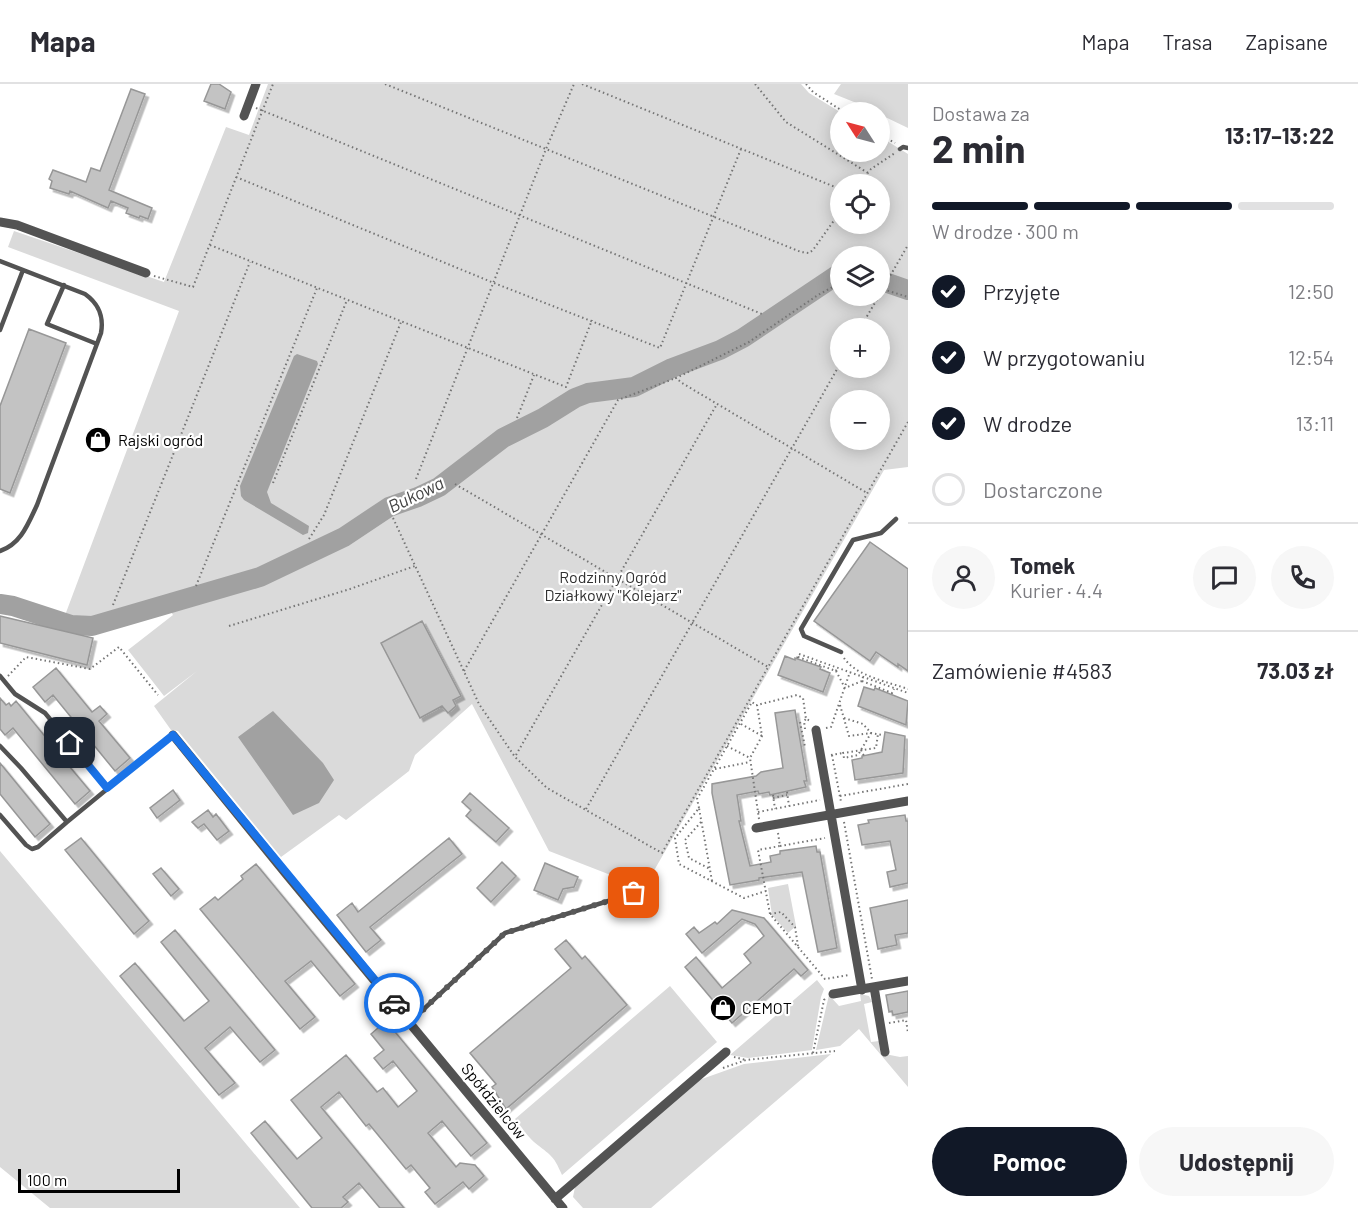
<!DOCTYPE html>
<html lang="pl">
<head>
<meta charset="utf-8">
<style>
	body { margin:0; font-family:Barlow,sans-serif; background:#f7f7f7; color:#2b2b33; height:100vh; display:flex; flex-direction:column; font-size:22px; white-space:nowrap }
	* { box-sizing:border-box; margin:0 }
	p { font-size:20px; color:#7c7c81 }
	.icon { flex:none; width:33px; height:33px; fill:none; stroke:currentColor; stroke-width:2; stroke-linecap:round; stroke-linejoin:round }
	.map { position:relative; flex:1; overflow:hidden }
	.details { display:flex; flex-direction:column; background:#fff; width:450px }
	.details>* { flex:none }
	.needle { width:39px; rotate:306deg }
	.buttons { position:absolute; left:830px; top:18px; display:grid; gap:12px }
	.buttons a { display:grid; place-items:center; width:60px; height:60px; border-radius:50%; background:#fff; box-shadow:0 3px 15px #0003; font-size:30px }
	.scale { position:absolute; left:18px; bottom:15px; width:162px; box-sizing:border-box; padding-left:6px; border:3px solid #000; border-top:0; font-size:16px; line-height:21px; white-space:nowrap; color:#000; -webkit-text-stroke:4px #fff; paint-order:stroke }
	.pin { position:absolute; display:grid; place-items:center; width:51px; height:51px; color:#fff; margin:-26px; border-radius:12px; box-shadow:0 3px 9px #0006 }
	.courier { position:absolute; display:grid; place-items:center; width:60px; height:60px; margin:-30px; border:4px solid #1a73e8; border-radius:50%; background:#fff; color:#222; box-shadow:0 2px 8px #0007 }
	.headline em { font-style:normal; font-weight:700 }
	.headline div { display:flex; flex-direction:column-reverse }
	.headline { display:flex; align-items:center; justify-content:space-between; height:102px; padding:0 24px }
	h1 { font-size:39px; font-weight:700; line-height:45px }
	.bar { display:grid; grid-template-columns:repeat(4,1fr); gap:9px 6px; align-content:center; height:72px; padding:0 24px }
	.bar i { height:8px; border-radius:4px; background:#e1e1e2 }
	.bar .active { background:#111827 }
	.bar p { grid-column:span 4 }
	.line { display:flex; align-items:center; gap:15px; padding:0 24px; border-top:2px solid #e1e1e2 }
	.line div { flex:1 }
	.round { display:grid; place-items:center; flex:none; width:63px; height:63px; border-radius:32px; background:#f7f7f7 }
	ol { padding:0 24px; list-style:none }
	li { display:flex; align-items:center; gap:18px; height:66px }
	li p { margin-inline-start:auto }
	li .icon { padding:6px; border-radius:50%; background:#111827; color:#fff; stroke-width:4 }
	li:last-child { color:#7c7c81 }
	li i { width:33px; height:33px; border:3px solid #e1e1e2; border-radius:50% }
	.action { display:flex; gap:12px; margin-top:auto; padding:12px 24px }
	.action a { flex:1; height:69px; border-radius:36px; background:#111827; color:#fff; font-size:24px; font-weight:700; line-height:69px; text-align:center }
	.action a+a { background:#f7f7f7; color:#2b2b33 }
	header { display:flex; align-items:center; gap:36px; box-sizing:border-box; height:84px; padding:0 30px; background:#fff; border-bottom:2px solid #e1e1e2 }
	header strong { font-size:28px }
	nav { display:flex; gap:33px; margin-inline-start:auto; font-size:21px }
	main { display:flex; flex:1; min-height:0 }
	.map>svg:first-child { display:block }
</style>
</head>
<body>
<header>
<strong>Mapa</strong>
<nav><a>Mapa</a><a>Trasa</a><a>Zapisane</a></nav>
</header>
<main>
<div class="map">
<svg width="908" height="1124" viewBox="0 0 908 1124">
	<defs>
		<filter id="shadow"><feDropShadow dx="3.5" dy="3.5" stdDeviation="0" flood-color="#0004"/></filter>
	</defs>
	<rect width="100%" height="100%" fill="#fff"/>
	<!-- green -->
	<path fill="#dadada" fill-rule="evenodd" d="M 268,0 L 801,0 L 809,9 L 840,28 L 840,68 L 879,68 L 879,52 L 908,70 L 908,383 L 884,386 L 644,804 L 549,767 L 472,620 L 415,671 L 409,687 L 346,736 L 339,731 L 281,773 L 178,647 L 171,646 L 154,622 L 197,587 L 164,612 L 128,566 L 173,531 L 169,525 L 271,493 L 336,461 L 387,429 L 443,404 L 498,363 L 570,323 L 586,316 L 627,308 L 655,298 L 736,263 L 831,200 L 840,196 L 840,212 L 879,212 L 879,172 L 840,172 L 840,181 L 734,252 L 629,295 L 587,302 L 489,355 L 428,401 L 377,424 L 352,442 L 336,451 L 270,482 L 247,491 L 97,537 L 85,537 L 64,534 L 179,227 L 8,163 L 14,147 L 164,198 L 226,43 L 249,51 ZM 840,100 L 879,100 L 879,140 L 840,140 ZM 840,244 L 879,244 L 879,284 L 840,284 ZM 840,316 L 879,316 L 879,356 L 840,356 Z
		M 841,0 L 908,0 L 908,44 L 879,30 L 879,28 L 834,10 Z
		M 0,767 L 300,1124 L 50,1124 L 0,1083 Z
		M 788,800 L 796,842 L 788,849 L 772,831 L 768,804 Z
		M 817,896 L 824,905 L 821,913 L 812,966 L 748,974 L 730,971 Z
		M 670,902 L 717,958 L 562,1091 C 553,1070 551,1072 534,1058 C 527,1052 521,1042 515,1035 Z
		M 860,910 L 869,912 L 872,918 L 864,920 L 871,958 L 879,957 L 880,969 L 900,973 L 908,972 L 908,1003 L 859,945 L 840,962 L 816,966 L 829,911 L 839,922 L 861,917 Z
		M 831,970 L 651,1124 L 583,1124 L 573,1113 L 575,1103 L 699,996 L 744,980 Z"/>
	<!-- water -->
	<path fill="#a1a1a1" d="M 297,270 L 317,277 L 318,280 L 267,408 L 271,419 L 309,442 L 308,449 L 303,451 L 244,416 L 241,412 L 240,402 L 294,272 Z
		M 273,627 L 323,679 L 334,696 L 319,719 L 293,731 L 238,653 Z"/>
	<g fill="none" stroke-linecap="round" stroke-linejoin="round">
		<!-- river -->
		<path stroke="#a1a1a1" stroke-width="20" d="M 879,196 L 908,206
			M 0,520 L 13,522 L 71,541 L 92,542 L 260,493 L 344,453 L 389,423 L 418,413 L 439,403 L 503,354 L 543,334 L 575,314 L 588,309 L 634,303 L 672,284 L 720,266 L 743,254 L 840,189"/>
	</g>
	<!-- building -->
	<path fill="#c3c3c3" stroke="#979797" stroke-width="1.5" filter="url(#shadow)" d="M 211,0 L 219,0 L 231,8 L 225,25 L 204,17 Z
		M 131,5 L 145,10 L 109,106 L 152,124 L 148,135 L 140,132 L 139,134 L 126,129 L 128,124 L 111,117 L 108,124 L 70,107 L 69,110 L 50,104 L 52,97 L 49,95 L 53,86 L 86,98 L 91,84 L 100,87 Z
		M 29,245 L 66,259 L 10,409 L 0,405 L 0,322 Z
		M 870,458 L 908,485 L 908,587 L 898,580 L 898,583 L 876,568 L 870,577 L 814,537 Z
		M 0,532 L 93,554 L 87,581 L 0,559 Z
		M 422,537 L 461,612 L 453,616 L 456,622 L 448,629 L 442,622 L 420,634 L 381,559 Z
		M 785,572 L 795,576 L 795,574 L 821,583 L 820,585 L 830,589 L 823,608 L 778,591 Z
		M 56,584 L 92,628 L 100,622 L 107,630 L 99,637 L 130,674 L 115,687 L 53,611 L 45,618 L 33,603 Z
		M 864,603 L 874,606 L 875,604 L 908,617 L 906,641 L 858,622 Z
		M 0,614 L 6,621 L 9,619 L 11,622 L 16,617 L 52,661 L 60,655 L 67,663 L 59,670 L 90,707 L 75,720 L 13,644 L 5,651 L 0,645 Z
		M 795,626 L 807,697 L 804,697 L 806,703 L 770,711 L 769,708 L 759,710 L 758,707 L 737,711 L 741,737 L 739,737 L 750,782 L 771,778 L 770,772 L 780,770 L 780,767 L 816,762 L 817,768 L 820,768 L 837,864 L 818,868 L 802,788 L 759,794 L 759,796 L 730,801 L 712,709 L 712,700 L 756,692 L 761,688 L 783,684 L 775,629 Z
		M 885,648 L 905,652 L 903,689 L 855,696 L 852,676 L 862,674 L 862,672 L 882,668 Z
		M 0,679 L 50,740 L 35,753 L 0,710 Z
		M 173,706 L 180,716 L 157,734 L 150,724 Z
		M 470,709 L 509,744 L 496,758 L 466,732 L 471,726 L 462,718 Z
		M 208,726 L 213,733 L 216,730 L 229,747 L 217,756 L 204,740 L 198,744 L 192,738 Z
		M 905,731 L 906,737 L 908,737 L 908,799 L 890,803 L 887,788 L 896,786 L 890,757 L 862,761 L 858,741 L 869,739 L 868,736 Z
		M 81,754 L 149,837 L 134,850 L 65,766 Z
		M 449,754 L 462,770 L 370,843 L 381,856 L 366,868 L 337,831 L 352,819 L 358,828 Z
		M 502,778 L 516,792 L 491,818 L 477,804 Z
		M 545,779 L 578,793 L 574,803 L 563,805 L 558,816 L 534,806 Z
		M 256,780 L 355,900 L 340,912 L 311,877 L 285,897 L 315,933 L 300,945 L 200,825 L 215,813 L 218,816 L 243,795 L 241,792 Z
		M 161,784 L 179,805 L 171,812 L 153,790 Z
		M 908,816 L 908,849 L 895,851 L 897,861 L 878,865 L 870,824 Z
		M 732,826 L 764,834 L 808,886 L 801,892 L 794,885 L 732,939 L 685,883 L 696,873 L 722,904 L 751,879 L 744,870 L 764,852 L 755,840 L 742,835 L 702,869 L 686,850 L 694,843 L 699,849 L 715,838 L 717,840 Z
		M 175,846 L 275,966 L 260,978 L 230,943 L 205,964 L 235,999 L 219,1011 L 120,892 L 135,879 L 184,937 L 209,917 L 161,858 Z
		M 566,856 L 582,875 L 585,872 L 627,921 L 506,1025 L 492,1003 L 496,1000 L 470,969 L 571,884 L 555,865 Z
		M 908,907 L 908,928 L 893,931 L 892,927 L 889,928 L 886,911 Z
		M 386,937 L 487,1059 L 471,1072 L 442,1037 L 428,1049 L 456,1083 L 460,1079 L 475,1081 L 484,1092 L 469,1105 L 463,1098 L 435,1120 L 425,1108 L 430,1104 L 411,1081 L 406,1085 L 369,1040 L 366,1042 L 339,1008 L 321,1023 L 404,1124 L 380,1124 L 359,1099 L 343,1113 L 348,1118 L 341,1124 L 312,1124 L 251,1049 L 265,1037 L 297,1075 L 322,1054 L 291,1016 L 346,971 L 377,1008 L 383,1004 L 398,1023 L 417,1007 L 393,977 L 383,985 L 374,974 L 384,966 L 371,950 Z"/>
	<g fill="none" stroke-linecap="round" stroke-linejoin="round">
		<!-- path -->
		<path stroke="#757575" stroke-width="2" stroke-dasharray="1.5 3" stroke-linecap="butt" d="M 385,0 L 801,168 L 809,169 L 813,166 L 840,128
			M 582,0 L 840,105
			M 755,0 L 786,38 L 868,89
			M 806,0 L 813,8 L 844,28
			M 256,24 L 762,230
			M 879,50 L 895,59
			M 236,93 L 494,199 L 660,264 L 741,65
			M 859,100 L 871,85 L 895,69
			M 210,161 L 566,303 L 592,236
			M 154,192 L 193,203 L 273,0
			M 840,199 L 818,211 L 749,258 L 676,294 L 682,299 L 867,409
			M 879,204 L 908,213
			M 879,211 L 908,161
			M 860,244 L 879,212
			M 517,334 L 534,291
			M 416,395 L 546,65 L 574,0
			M 273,399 L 347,216
			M 455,400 L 768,583
			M 393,434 L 479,620 L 515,673 L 547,704 L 662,769 L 908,338
			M 309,455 L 324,431 L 401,238
			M 196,502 L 317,204
			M 113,521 L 250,178
			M 229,542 L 350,505 L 415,482
			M 798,573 L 836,587 L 837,584
			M 797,574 L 799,570 L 908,609
			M 844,574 C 856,592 888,598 908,605
			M 464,587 L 618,316 L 676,294
			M 836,587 L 845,604 L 862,597 L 863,593
			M 8,592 L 26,573 L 90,585 L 119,563 L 158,611
			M 862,597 L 892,609 L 894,605
			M 840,621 L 849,652 L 871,649 L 882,651
			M 844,634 L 863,640 L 871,649 L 858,671 L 844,674 L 843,669 L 876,664 L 878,650
			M 800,638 L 805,663
			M 741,640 L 762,652
			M 826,644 L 831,643 L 850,588
			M 805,645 L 804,637 L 806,635
			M 727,662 L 750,674
			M 861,666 L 864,672
			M 516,671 L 717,320
			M 831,671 L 843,669
			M 832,671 L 841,718
			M 715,685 L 750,678
			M 787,708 L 789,722
			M 773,711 L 775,725
			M 840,712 L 908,700
			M 773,714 L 787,711
			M 699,724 L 697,715 L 752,618 L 756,621
			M 586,725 L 840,280
			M 758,728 L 820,716
			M 759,735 L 750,674 L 762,652 L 757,621 L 797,611 L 803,614 L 806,635 L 811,637
			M 701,738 L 685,756 L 689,774 L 710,785
			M 844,738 L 872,895
			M 778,749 L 780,762 L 758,766 L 770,830 L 825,895 L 849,891
			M 780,762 L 825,754
			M 712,797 L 699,724 L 675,754 L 679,780 L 744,814 L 766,807
			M 770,830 L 781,828 L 795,843 L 798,862
			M 889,939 L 906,936 L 908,949
			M 813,969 L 824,916 L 826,914
			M 734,973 L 746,976
			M 723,984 L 746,976 L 835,967"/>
		<!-- service -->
		<path stroke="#535353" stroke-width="4.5" d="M 900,65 L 903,63 L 908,64
			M 0,177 L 85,210 C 99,220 104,232 101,249 L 37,421 C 28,440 21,460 0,467
			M 64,201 L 47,240 L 97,260
			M 0,246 L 23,186
			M 841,568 L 804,552 L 801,545 L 853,456 L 881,449 L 896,435
			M 0,592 L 15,610 L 45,629 L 107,704
			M 0,662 L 21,684 L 67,738 L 173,651
			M 0,731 L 26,761 L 32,765 L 38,763 L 67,738
			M 410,938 L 505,849 L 634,809 L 648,810"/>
		<!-- minor -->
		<path stroke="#535353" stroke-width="9" d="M 244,32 L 256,0
			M 0,138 L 17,141 L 146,189
			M 816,646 L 862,906
			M 173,651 L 286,790 L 563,1124
			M 756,744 L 908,717
			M 874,903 L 885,968
			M 833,910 L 908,897
			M 555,1115 L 726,968"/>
	</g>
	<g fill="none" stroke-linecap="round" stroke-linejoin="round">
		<!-- done -->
		<path stroke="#595959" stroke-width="6" stroke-dasharray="0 10.8" d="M 394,919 L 410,938 L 505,849 L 634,809"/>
		<!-- route -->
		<path stroke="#1a73e8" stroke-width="8" d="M 70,659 L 107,704 L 173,651 L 394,919"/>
	</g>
	<!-- icons -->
	<defs>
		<g id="shop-disc" transform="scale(1.35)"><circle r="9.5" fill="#000" stroke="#fff"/><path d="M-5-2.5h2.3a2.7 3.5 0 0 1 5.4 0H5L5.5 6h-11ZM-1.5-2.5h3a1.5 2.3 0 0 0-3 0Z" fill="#fff"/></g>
	</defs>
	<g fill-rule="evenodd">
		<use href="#shop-disc" x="98" y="356"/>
		<use href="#shop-disc" x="723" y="924"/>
	</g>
	<g text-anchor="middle" stroke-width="4.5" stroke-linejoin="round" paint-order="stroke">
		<!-- poi labels -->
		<g font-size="16" fill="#000" stroke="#fff" text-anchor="start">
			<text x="118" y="362">Rajski ogród</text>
			<text x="742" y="930">CEMOT</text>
		</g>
		<!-- park labels -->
		<g font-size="16" fill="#313131" stroke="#fff">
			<text x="613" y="499">Rodzinny Ogród<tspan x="613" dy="18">Działkowy "Kolejarz"</tspan></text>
		</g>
		<!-- street labels -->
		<g font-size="16" fill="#000" stroke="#fff">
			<text transform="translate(494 1017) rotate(51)" y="6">Spółdzielców</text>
		</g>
		<!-- water labels -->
		<g font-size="18" font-style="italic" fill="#424242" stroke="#fff">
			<text transform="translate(416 411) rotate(-26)" y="6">Bukowa</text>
		</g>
	</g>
</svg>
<div class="buttons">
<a><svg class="needle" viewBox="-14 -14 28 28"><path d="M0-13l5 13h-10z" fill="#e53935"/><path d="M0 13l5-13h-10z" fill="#7c7c81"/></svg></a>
<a><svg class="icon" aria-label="locate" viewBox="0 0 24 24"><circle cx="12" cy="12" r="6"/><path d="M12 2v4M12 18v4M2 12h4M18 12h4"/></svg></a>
<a><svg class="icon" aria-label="layers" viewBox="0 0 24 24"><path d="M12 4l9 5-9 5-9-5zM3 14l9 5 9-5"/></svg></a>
<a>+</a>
<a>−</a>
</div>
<div class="scale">100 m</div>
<div class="pin" style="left:634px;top:809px;background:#ea580c"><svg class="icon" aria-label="bag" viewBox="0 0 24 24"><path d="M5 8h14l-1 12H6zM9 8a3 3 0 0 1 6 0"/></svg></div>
<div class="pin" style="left:70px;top:659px;background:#1f2937"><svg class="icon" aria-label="home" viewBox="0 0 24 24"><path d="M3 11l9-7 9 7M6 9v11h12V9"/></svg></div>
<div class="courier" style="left:394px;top:919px"><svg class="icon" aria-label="car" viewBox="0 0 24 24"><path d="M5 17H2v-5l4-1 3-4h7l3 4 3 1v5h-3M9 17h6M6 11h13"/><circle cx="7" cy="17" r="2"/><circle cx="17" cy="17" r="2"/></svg></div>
</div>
<section class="details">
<div class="headline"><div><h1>2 min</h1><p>Dostawa za</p></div><em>13:17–13:22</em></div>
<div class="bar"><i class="active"></i><i class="active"></i><i class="active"></i><i></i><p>W drodze · 300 m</p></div>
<ol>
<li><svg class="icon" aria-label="check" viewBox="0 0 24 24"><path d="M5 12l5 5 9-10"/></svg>Przyjęte<p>12:50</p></li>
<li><svg class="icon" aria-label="check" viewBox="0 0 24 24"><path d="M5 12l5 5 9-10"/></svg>W przygotowaniu<p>12:54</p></li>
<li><svg class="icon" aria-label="check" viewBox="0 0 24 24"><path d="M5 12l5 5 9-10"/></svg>W drodze<p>13:11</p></li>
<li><i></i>Dostarczone</li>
</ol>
<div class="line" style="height:108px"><a class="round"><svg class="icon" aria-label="person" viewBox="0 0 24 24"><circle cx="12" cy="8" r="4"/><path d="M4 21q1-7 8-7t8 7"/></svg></a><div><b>Tomek</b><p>Kurier · 4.4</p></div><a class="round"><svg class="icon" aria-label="chat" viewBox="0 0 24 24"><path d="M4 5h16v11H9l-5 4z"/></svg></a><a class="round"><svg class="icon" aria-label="phone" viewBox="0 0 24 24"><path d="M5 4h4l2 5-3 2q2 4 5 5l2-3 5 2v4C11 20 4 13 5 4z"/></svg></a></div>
<div class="line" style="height:78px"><div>Zamówienie #4583</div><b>73.03 zł</b></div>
<div class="action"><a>Pomoc</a><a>Udostępnij</a></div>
</section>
</main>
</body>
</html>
